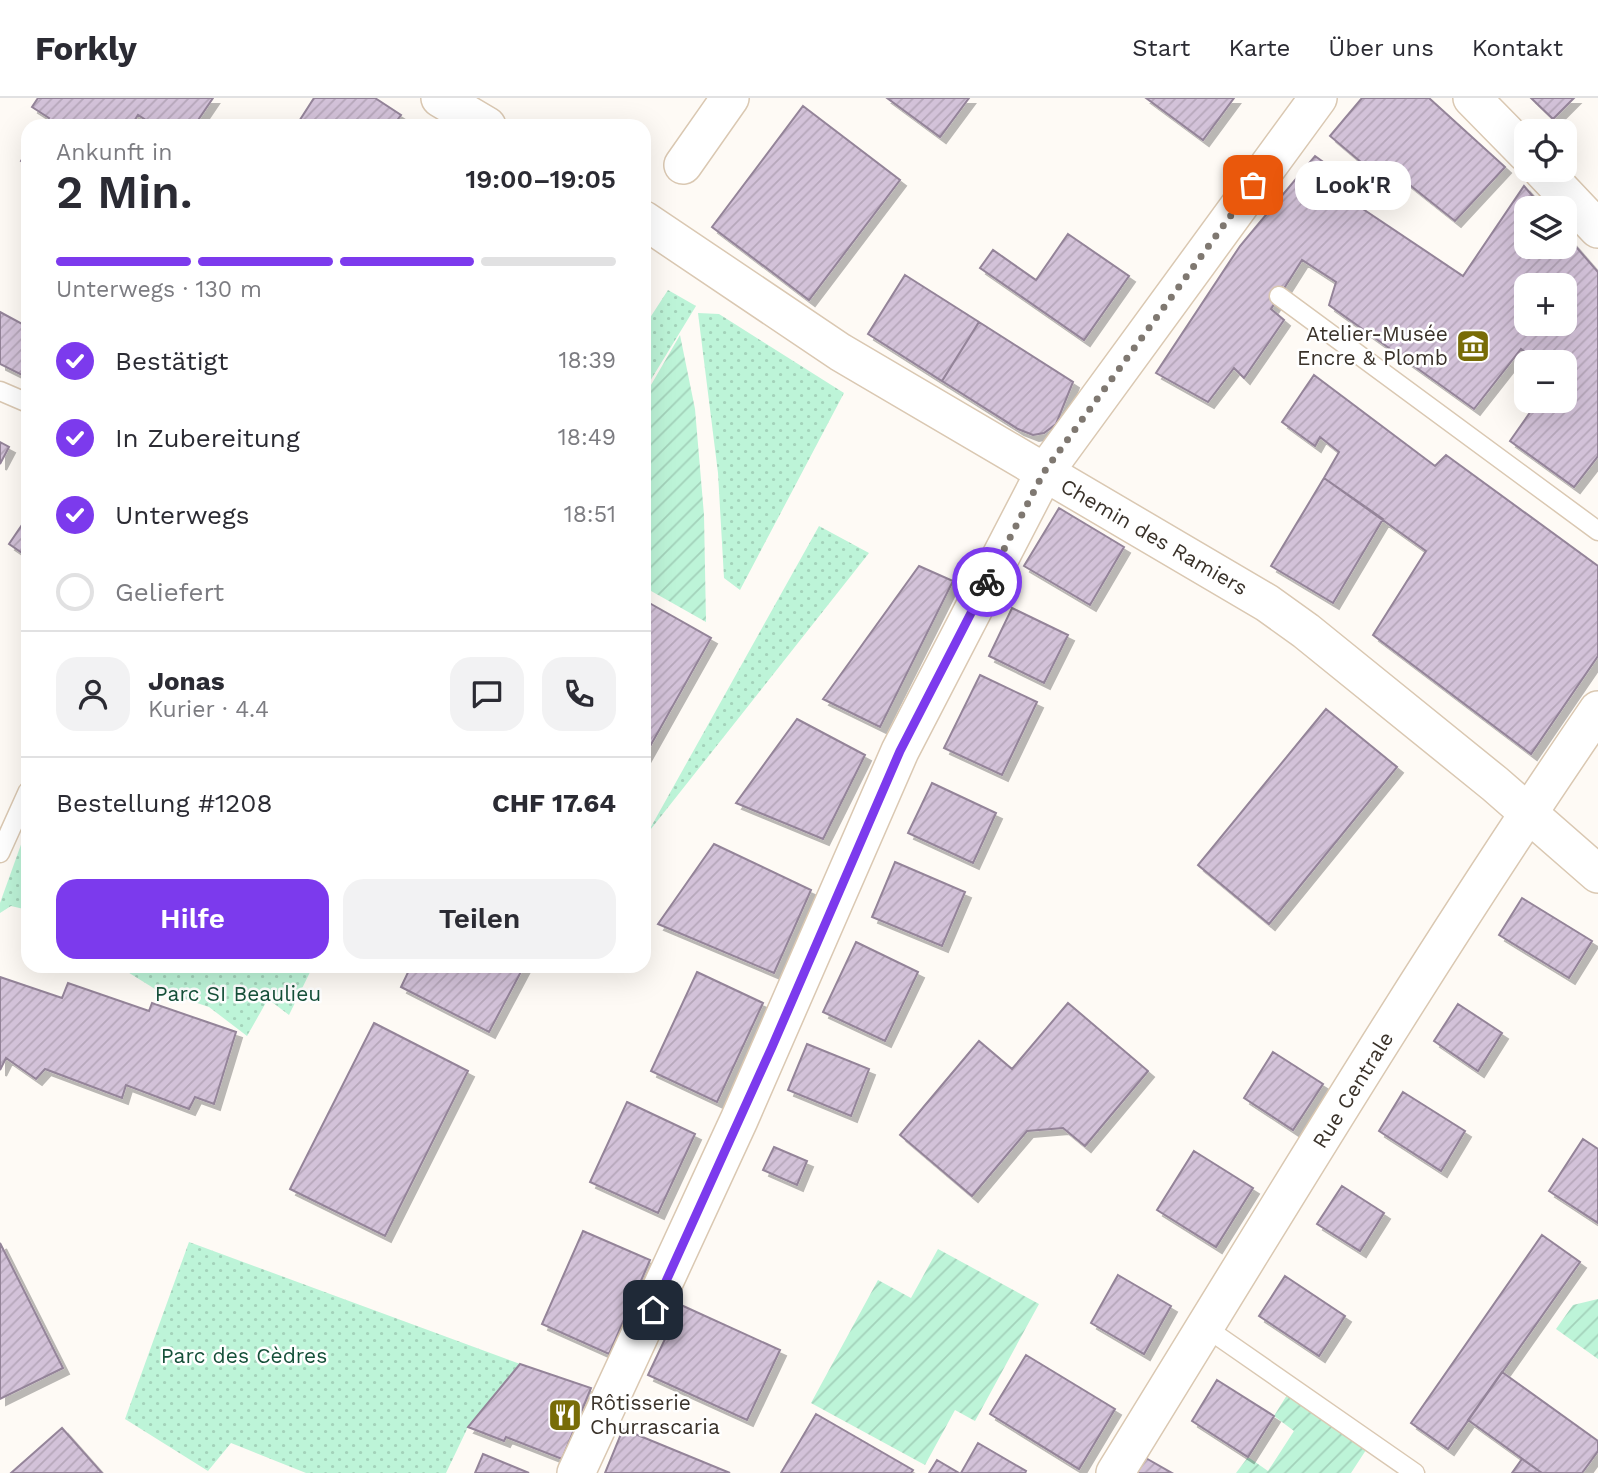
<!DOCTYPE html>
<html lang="de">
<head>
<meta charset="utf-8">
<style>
	body { margin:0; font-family:"Work Sans",sans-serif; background:#f2f2f3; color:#2b2b33; height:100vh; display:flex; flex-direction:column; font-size:26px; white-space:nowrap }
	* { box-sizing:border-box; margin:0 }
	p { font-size:23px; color:#7c7c81 }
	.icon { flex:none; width:38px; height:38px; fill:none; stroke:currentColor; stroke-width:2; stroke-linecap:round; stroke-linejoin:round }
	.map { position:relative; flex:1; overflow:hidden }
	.panel { position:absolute; left:21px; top:21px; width:630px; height:854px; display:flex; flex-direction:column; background:#fff; border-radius:21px; box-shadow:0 7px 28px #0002 }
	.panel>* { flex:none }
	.controls { position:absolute; left:1514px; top:21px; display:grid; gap:14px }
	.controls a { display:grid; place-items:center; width:63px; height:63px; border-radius:14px; background:#fff; box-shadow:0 7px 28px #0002; font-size:35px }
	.pin { position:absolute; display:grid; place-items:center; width:60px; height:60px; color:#fff; margin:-30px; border-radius:14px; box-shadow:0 4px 10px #0006 }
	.courier { position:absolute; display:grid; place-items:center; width:70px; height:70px; margin:-35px; border:5px solid #7c3aed; border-radius:50%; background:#fff; color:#222; box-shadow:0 2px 9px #0007 }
	.bubble { position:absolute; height:49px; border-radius:21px; background:#fff; box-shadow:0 7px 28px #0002; font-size:23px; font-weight:600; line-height:49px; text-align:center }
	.overview em { font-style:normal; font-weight:600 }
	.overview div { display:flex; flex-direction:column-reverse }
	.overview { display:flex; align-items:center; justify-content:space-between; height:119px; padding:0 35px }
	h1 { font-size:46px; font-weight:600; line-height:52px }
	.bar { display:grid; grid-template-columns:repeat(4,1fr); gap:10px 7px; align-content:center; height:84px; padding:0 35px }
	.bar i { height:9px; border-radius:5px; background:#e1e1e2 }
	.bar .on { background:#7c3aed }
	.bar p { grid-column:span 4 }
	.line { display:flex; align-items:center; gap:18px; padding:0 35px; border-top:2px solid #e1e1e2 }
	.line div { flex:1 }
	.round { display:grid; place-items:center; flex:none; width:74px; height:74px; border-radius:21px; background:#f2f2f3 }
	ol { padding:0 35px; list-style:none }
	li { display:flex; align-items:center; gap:21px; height:77px }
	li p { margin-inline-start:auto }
	li .icon { padding:7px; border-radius:50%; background:#7c3aed; color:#fff; stroke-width:4 }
	li:last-child { color:#7c7c81 }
	li i { width:38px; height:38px; border:4px solid #e1e1e2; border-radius:50% }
	.action { display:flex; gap:14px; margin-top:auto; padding:14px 35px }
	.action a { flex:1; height:80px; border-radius:21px; background:#7c3aed; color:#fff; font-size:28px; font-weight:600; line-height:80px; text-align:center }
	.action a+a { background:#f2f2f3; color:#2b2b33 }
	header { display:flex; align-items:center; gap:42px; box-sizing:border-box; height:98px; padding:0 35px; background:#fff; border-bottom:2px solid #e1e1e2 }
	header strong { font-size:33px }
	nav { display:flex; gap:38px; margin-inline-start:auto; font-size:24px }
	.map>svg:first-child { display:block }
</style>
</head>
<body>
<header>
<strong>Forkly</strong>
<nav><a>Start</a><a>Karte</a><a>Über uns</a><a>Kontakt</a></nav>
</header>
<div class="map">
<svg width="1598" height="1375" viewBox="0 0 1598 1375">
	<defs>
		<pattern id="park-dots" width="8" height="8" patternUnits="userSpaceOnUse" patternTransform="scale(1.75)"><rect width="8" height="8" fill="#bdf4d8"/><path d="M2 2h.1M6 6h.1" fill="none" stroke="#a3d2ba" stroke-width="1.8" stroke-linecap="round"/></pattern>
		<pattern id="garden-furrows" width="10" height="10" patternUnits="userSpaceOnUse" patternTransform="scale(1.75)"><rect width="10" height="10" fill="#bdf4d8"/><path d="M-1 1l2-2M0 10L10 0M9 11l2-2" fill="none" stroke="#a3d2ba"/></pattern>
		<pattern id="building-hatch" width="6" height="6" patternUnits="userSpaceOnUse" patternTransform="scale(1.75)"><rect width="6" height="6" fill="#d3c2d9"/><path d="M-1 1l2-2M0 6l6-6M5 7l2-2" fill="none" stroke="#b6a7ba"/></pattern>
		<filter id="shadow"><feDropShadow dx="6" dy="6" stdDeviation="0" flood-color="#0004"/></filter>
	</defs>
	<rect width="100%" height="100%" fill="#fefaf5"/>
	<!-- park -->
	<path fill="url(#park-dots)" d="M 668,192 L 696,208 L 644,293 L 644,229 Z
		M 698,215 L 719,216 L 844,295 L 740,492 L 724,480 L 718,375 Z
		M 819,428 L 869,455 L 647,736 Z
		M 23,741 L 28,744 L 28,812 L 11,808 L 0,815 L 0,805 Z
		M 118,868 L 313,868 L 289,917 L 268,901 L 247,938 L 209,909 L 155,891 Z
		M 189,1144 L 520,1266 L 468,1329 L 446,1375 L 306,1375 L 231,1345 L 208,1373 L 125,1321 Z"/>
	<!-- garden -->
	<path fill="url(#garden-furrows)" d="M 680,237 L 695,311 L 704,417 L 706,524 L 644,489 L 644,299 Z
		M 938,1151 L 1039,1206 L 975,1323 L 955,1312 L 925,1367 L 811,1305 L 878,1182 L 911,1200 Z
		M 1598,1201 L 1598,1261 L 1556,1231 L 1573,1207 Z
		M 1287,1297 L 1366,1352 L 1351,1375 L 1236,1375 L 1248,1359 L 1268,1373 L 1294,1333 L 1274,1318 Z"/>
	<!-- building -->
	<path fill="url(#building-hatch)" stroke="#948499" stroke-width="2" fill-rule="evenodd" filter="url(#shadow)" d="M 38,0 L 213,0 L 194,28 L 155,28 L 138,17 L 131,28 L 44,28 L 49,20 L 32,9 Z
		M 314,0 L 375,0 L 401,17 L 393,28 L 296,28 Z
		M 887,0 L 969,0 L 940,39 Z
		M 1146,0 L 1234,0 L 1203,42 Z
		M 1362,0 L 1429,0 L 1505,69 L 1455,123 L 1387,69 L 1374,75 L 1330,38 Z
		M 1531,0 L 1574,0 L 1553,21 Z
		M 803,8 L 900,82 L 809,202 L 712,129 Z
		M 28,52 L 28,68 L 21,63 Z
		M 1315,58 L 1347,81 L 1339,95 L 1463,178 L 1524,88 L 1543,110 L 1526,110 L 1526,149 L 1564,149 L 1564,135 L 1598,174 L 1598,358 L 1574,389 L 1510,343 L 1538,303 L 1564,303 L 1564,264 L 1538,264 L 1521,251 L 1474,311 L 1329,207 L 1336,184 L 1302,162 L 1271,211 L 1284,222 L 1244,280 L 1234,270 L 1208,304 L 1156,275 L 1240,148 ZM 1526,187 L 1564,187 L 1564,226 L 1526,226 Z
		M 1068,136 L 1129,178 L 1084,242 L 980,170 L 993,152 L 1036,182 Z
		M 905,177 L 979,224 L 942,283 L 868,236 Z
		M 0,214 L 28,229 L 28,280 L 0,266 Z
		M 979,224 L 1073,284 L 1056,326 L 1044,335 L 1033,337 L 1018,331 L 942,283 Z
		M 1314,277 L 1435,368 L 1446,357 L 1598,468 L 1598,558 L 1531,656 L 1373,537 L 1426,453 L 1324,380 L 1339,354 L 1320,339 L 1315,348 L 1282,324 Z
		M 0,344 L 9,349 L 0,366 Z
		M 1324,380 L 1383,421 L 1333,505 L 1271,468 Z
		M 1059,410 L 1124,449 L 1090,507 L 1024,468 Z
		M 28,418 L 28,459 L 9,446 Z
		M 919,468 L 953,483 L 880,629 L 823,601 Z
		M 644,502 L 711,540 L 644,659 Z
		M 1012,510 L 1068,537 L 1044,585 L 989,558 Z
		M 980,577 L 1037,604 L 1002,677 L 944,650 Z
		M 1326,611 L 1397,669 L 1269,826 L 1198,767 Z
		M 797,621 L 865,657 L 823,741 L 736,705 Z
		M 932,685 L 996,715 L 973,765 L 908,735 Z
		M 714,746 L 811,792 L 774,875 L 658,826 Z
		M 895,764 L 965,794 L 942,848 L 872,819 Z
		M 1522,800 L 1592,843 L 1569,880 L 1499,837 Z
		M 856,844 L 918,874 L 885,943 L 823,914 Z
		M 411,868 L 524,868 L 489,934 L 401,889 Z
		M 697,874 L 763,905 L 717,1004 L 651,973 Z
		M 0,879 L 62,900 L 68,885 L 149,913 L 152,905 L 236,934 L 214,1006 L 195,999 L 189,1011 L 126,987 L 122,1000 L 45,971 L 36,981 L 6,960 L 0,972 Z
		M 1068,905 L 1148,973 L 1085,1048 L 1063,1030 L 1027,1033 L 972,1098 L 900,1037 L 979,943 L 1012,971 Z
		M 1458,906 L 1502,935 L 1478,973 L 1434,943 Z
		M 374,925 L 468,973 L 385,1138 L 290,1091 Z
		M 807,946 L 869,971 L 851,1018 L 788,992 Z
		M 1273,954 L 1323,986 L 1293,1032 L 1244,1000 Z
		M 1403,994 L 1465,1033 L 1441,1073 L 1379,1033 Z
		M 627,1004 L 695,1036 L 658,1115 L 590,1084 Z
		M 1583,1041 L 1598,1051 L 1598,1125 L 1549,1093 Z
		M 774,1049 L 807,1063 L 797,1087 L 763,1072 Z
		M 1194,1053 L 1253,1090 L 1216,1149 L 1157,1112 Z
		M 1342,1088 L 1384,1115 L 1360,1153 L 1317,1126 Z
		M 583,1133 L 650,1162 L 609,1256 L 542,1226 Z
		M 1542,1137 L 1580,1164 L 1448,1351 L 1411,1325 Z
		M 0,1145 L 63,1270 L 0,1301 Z
		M 1118,1177 L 1171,1208 L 1144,1256 L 1091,1225 Z
		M 1285,1178 L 1345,1218 L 1319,1258 L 1259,1218 Z
		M 681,1207 L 780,1252 L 747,1322 L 648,1277 Z
		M 1026,1257 L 1115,1311 L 1079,1371 L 990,1316 Z
		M 520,1266 L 591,1290 L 562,1361 L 506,1339 L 504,1343 L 468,1329 Z
		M 1502,1274 L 1598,1343 L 1598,1353 L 1582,1375 L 1542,1375 L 1468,1322 Z
		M 1217,1282 L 1274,1318 L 1248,1359 L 1192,1323 Z
		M 816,1316 L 913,1372 L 911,1375 L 781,1375 Z
		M 62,1330 L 102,1375 L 11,1375 Z
		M 623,1331 L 730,1375 L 605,1375 Z
		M 978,1345 L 1026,1373 L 1025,1375 L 961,1375 Z
		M 483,1356 L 529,1375 L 475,1375 Z
		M 1144,1359 L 1172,1375 L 1135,1375 Z
		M 1522,1361 L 1542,1375 L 1512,1375 Z
		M 937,1362 L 959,1375 L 929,1375 Z"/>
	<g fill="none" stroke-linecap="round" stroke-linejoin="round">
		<!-- service casing -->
		<g stroke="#dac8b2" stroke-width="21">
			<path id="service" d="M 1279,198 L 1598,433
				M 0,293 L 28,305
				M 0,755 L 28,693
				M 1205,1229 L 1415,1375"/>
		</g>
		<!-- minor casing -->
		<g stroke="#dac8b2" stroke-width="40">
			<path id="minor" d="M 440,0 L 487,28
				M 1472,0 L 1526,55
				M 683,67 L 730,0
				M 1542,72 L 1598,131
				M 644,122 L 840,254 L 1267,505 L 1306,533 L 1495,686 L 1598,776
				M 576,1375 L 739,1022 L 900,653 L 1044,375 L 1318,0
				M 1115,1375 C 1273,1119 1428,860 1598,612"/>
		</g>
		<!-- service -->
		<use href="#service" stroke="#fff" stroke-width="18"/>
		<!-- minor -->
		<use href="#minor" stroke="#fff" stroke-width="37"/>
	</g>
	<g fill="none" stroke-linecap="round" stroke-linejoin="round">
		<!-- done -->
		<path stroke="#7f7871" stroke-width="7" stroke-dasharray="0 12.6" d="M 987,484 L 1044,374 L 1253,87"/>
		<!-- route -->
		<path stroke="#7c3aed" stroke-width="9" d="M 653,1212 L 772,949 L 900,653 L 987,484"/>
	</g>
	<!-- icons -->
	<defs>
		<g id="museum-square" transform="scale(1.75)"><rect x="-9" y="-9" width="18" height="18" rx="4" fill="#786c07" stroke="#fff"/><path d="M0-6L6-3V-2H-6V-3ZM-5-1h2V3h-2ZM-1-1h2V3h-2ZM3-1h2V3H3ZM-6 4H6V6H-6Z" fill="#fff"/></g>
		<g id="restaurant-square" transform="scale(1.75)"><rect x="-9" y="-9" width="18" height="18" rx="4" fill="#786c07" stroke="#fff"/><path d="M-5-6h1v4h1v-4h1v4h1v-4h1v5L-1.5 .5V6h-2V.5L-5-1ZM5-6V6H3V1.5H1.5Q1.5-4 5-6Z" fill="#fff"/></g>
	</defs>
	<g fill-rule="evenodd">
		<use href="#museum-square" x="1473" y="248"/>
		<use href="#restaurant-square" x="565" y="1317"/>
	</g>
	<g text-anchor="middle" stroke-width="5" stroke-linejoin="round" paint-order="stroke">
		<!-- poi labels -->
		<g font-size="21" fill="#3a322a" stroke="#fff" text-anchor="end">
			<text x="1448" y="243">Atelier-Musée<tspan x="1448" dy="24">Encre &amp; Plomb</tspan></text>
			<text x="590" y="1312" text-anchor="start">Rôtisserie<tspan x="590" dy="24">Churrascaria</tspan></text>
		</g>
		<!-- street labels -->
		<g font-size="21" fill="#3a322a" stroke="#fff">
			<text transform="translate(1154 439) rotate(30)" y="7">Chemin des Ramiers</text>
			<text transform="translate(1353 992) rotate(-58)" y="7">Rue Centrale</text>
		</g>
		<!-- park labels -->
		<g font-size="21" fill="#155039" stroke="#fff">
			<text x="238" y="903">Parc SI Beaulieu</text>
			<text x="244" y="1265">Parc des Cèdres</text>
		</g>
	</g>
</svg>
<div class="controls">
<a><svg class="icon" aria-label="locate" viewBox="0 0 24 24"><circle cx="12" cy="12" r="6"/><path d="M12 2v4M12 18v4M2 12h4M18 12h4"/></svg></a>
<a><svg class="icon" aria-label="layers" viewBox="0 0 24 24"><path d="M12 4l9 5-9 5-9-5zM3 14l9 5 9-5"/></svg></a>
<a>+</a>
<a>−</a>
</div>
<div class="pin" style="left:1253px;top:87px;background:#ea580c"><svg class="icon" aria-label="bag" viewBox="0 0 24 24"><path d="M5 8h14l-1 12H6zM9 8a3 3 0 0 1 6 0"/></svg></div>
<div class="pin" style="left:653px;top:1212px;background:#1f2937"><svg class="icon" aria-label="home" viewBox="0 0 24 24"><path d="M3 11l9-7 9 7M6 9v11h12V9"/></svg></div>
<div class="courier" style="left:987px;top:484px"><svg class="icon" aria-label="bike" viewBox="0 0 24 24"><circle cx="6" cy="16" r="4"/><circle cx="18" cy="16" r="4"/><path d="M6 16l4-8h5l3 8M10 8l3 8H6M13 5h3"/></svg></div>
<div class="bubble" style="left:1295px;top:63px;width:116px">Look'R</div>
<section class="panel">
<div class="overview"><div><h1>2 Min.</h1><p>Ankunft in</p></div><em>19:00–19:05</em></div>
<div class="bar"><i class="on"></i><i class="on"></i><i class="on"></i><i></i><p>Unterwegs · 130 m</p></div>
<ol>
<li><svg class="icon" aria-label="check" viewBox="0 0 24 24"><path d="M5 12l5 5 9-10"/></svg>Bestätigt<p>18:39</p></li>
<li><svg class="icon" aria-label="check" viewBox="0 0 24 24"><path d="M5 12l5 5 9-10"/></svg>In Zubereitung<p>18:49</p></li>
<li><svg class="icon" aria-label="check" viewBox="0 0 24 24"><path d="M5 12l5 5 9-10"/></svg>Unterwegs<p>18:51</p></li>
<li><i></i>Geliefert</li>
</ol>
<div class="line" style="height:126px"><a class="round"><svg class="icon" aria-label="person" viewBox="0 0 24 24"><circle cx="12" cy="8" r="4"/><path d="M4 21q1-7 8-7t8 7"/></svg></a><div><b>Jonas</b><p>Kurier · 4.4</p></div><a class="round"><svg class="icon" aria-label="chat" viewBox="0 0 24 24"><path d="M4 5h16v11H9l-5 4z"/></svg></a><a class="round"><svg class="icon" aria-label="phone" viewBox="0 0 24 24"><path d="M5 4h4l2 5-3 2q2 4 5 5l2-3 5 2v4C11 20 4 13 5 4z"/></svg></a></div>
<div class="line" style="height:91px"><div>Bestellung #1208</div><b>CHF 17.64</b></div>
<div class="action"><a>Hilfe</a><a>Teilen</a></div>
</section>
</div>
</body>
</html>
